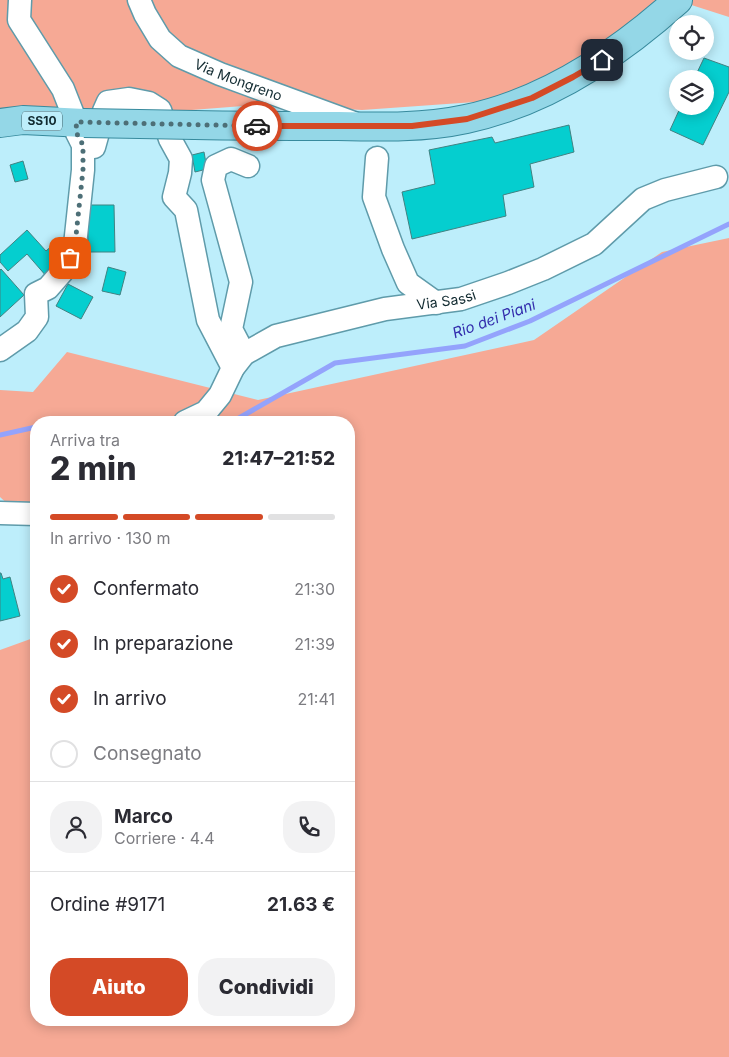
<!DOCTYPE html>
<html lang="it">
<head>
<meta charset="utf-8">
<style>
	body { margin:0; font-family:Inter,sans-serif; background:#f2f2f3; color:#2b2b33; height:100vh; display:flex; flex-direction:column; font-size:19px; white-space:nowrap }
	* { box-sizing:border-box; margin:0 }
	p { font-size:16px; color:#7c7c81 }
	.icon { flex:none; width:28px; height:28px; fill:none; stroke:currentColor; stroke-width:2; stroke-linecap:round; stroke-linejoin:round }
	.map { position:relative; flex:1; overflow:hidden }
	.panel { position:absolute; left:30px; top:416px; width:325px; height:610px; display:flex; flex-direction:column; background:#fff; border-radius:20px; box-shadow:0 2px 12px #0003 }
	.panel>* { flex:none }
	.fabs { position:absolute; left:669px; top:15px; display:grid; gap:10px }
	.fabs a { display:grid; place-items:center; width:45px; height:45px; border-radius:50%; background:#fff; box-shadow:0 2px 12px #0003; font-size:25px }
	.pin { position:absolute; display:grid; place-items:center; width:42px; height:42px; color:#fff; margin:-21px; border-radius:10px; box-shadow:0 2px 8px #0006 }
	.courier { position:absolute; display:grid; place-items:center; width:50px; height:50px; margin:-25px; border:4px solid #d44a26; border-radius:50%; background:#fff; color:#222; box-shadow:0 1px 6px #0007 }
	.head em { font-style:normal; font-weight:800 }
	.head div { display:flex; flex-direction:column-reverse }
	.head { display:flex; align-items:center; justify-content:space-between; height:85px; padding:0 20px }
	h1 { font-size:32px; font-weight:800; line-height:38px }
	.bar { display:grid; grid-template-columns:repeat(4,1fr); gap:8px 5px; align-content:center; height:60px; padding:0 20px }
	.bar i { height:6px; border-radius:4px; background:#e1e1e2 }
	.bar .on { background:#d44a26 }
	.bar p { grid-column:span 4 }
	.line { display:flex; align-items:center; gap:12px; padding:0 20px; border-top:1px solid #e1e1e2 }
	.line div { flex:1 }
	.round { display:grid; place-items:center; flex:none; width:52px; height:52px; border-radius:20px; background:#f2f2f3 }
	ol { padding:0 20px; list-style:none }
	li { display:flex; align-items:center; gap:15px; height:55px }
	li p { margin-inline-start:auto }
	li .icon { padding:5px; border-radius:50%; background:#d44a26; color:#fff; stroke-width:4 }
	li:last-child { color:#7c7c81 }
	li i { width:28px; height:28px; border:2px solid #e1e1e2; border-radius:50% }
	.cta { display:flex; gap:10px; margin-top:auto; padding:10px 20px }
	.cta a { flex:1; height:58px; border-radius:20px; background:#d44a26; color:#fff; font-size:20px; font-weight:800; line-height:58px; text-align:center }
	.cta a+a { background:#f2f2f3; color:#2b2b33 }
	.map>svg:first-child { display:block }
</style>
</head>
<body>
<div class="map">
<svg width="729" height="1057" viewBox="0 0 729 1057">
	<rect width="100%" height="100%" fill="#bdeefb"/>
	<!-- green -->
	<path fill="#f6a995" d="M 0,0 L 729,0 L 729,17 L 682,2 L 503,100 L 362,110 L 269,104 L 127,115 L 0,129 Z
		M 729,238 L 729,1057 L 0,1057 L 0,650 L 36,637 L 36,1020 L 349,1020 L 349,422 L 36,422 L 36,530 L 0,497 L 0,390 L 33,392 L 67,352 L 258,400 L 534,340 L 662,252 Z"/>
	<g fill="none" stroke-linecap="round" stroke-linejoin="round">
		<!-- stream -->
		<path stroke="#94a3fc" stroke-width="5" d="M 53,422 L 60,421 L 70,422
			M 232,422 L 335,363 L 465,346 L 530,321 L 729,224
			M 0,435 L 36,427"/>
	</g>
	<!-- building -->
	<path fill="#05cecf" stroke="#418282" d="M 704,58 L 729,67 L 729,92 L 703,145 L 670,130 L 681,106 L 705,106 L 705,79 L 694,79 Z
		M 569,125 L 574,152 L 530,164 L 534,187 L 503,195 L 506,216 L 412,239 L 402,192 L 435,184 L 429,150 L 492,137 L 495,143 Z
		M 204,152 L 207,169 L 195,172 L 192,155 Z
		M 23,161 L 28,179 L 15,182 L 10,165 Z
		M 88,205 L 114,205 L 115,252 L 88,252 Z
		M 27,230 L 46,251 L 54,244 L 67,258 L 47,277 L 27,254 L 8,271 L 0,262 L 0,255 Z
		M 108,267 L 126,272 L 120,295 L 102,291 Z
		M 1,269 L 24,295 L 0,317 L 0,270 Z
		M 68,284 L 93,297 L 81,319 L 56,306 Z
		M 0,573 L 1,573 L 3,579 L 10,577 L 20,616 L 0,621 Z"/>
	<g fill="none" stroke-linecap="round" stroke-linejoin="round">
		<!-- minor casing -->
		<g stroke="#5f9baa" stroke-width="25">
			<g id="minor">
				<path id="s1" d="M 139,0 L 145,14 L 160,39 L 179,56 L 220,74 L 354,123"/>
				<path d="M 83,145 L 94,147 L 104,111 L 108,102 L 129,99 L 149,103 L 160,110 L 170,139 L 181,159 L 180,173 L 174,197 L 186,210 L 208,320 L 233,368"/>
				<path d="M 377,158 L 374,197 L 393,249 L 408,283 L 436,303"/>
				<path d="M 0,350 L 27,331 L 37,317 L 36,294 L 48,288 L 62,272 L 75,245 L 83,170 L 83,145 L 77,133 L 76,122 L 63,89 L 19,20 L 20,0"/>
				<path d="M 244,354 L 231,329 L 241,282 L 213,180 L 216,166 L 231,159 L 248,166"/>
				<path id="s2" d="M 185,422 L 206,412 L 220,395 L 233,368 L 244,354 L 276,336 L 385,309 L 461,299 L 508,283 L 543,269 L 594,244 L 643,199 L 665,190 L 716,177"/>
				<path d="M 0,513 L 36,514"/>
			</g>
		</g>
		<!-- major casing -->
		<g stroke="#378a9d" stroke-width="30">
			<path id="major" d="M 0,123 L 23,120 L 84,123
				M 195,125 C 243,126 291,126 338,126 C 381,127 425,128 466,119 C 547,102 618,54 678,0"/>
		</g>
		<!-- minor -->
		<use href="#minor" stroke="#fff" stroke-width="22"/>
		<!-- major -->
		<use href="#major" stroke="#94d7e7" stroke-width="28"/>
		<!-- major-bridge casing -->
		<g stroke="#378a9d" stroke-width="30" stroke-linecap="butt">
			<path id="major-bridge" d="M 84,123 L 195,125"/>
		</g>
		<!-- major-bridge -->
		<use href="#major-bridge" stroke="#94d7e7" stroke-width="28"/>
	</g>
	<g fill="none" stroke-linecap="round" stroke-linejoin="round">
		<!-- done -->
		<path stroke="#4d6f77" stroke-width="5" stroke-dasharray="0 9" d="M 70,258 L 75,245 L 83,170 L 83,145 L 77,134 L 76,122 L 257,126"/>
		<!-- route -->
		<path stroke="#d44a26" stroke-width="6" d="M 257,126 L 412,126 L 467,119 L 532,98 L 573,77 L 602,60"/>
	</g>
	<g text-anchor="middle" stroke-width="4" stroke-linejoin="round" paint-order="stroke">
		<!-- shield labels -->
		<rect fill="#bdeefb" stroke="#45656d" stroke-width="1" x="22" y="111.5" width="40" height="19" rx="4"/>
		<g font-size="12" font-weight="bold" fill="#112a30">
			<text x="42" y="125">SS10</text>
		</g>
		<!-- street labels -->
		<g font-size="14" fill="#112a30" stroke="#bdeefb">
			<text dy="5" stroke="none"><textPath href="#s1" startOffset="134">Via Mongreno</textPath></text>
			<text dy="5" stroke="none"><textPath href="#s2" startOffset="304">Via Sassi</textPath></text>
		</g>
		<!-- water labels -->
		<g font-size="15" font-style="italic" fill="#342ead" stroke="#bdeefb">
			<text transform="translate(494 319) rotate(-20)" y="5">Rio dei Piani</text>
		</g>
	</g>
</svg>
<div class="fabs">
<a><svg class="icon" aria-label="locate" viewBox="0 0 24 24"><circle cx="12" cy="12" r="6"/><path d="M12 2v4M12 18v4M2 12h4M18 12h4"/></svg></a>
<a><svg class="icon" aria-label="layers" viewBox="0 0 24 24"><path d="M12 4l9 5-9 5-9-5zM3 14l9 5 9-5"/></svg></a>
</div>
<div class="pin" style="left:70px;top:258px;background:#ea580c"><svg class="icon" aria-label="bag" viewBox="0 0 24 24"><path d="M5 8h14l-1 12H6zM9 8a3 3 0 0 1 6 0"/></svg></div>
<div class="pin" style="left:602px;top:60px;background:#1f2937"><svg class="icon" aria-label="home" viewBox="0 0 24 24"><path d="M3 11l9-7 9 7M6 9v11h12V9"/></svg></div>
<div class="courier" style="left:257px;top:126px"><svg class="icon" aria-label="car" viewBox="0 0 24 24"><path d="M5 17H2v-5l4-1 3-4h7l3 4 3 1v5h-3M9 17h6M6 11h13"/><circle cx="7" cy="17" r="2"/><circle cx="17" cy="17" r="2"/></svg></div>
<section class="panel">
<div class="head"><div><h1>2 min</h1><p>Arriva tra</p></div><em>21:47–21:52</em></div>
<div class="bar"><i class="on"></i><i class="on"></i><i class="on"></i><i></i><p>In arrivo · 130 m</p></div>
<ol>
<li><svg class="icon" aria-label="check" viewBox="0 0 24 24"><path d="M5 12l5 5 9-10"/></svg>Confermato<p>21:30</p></li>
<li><svg class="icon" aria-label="check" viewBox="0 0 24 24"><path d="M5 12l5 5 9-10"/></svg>In preparazione<p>21:39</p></li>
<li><svg class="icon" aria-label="check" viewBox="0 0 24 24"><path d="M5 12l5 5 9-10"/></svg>In arrivo<p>21:41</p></li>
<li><i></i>Consegnato</li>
</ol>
<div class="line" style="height:90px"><a class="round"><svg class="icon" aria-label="person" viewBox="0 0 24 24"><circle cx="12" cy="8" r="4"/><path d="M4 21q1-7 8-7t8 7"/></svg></a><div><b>Marco</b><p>Corriere · 4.4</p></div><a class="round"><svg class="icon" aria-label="phone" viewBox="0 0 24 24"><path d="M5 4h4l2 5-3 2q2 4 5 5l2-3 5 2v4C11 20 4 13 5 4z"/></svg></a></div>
<div class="line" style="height:65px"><div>Ordine #9171</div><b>21.63 €</b></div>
<div class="cta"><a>Aiuto</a><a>Condividi</a></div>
</section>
</div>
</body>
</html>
